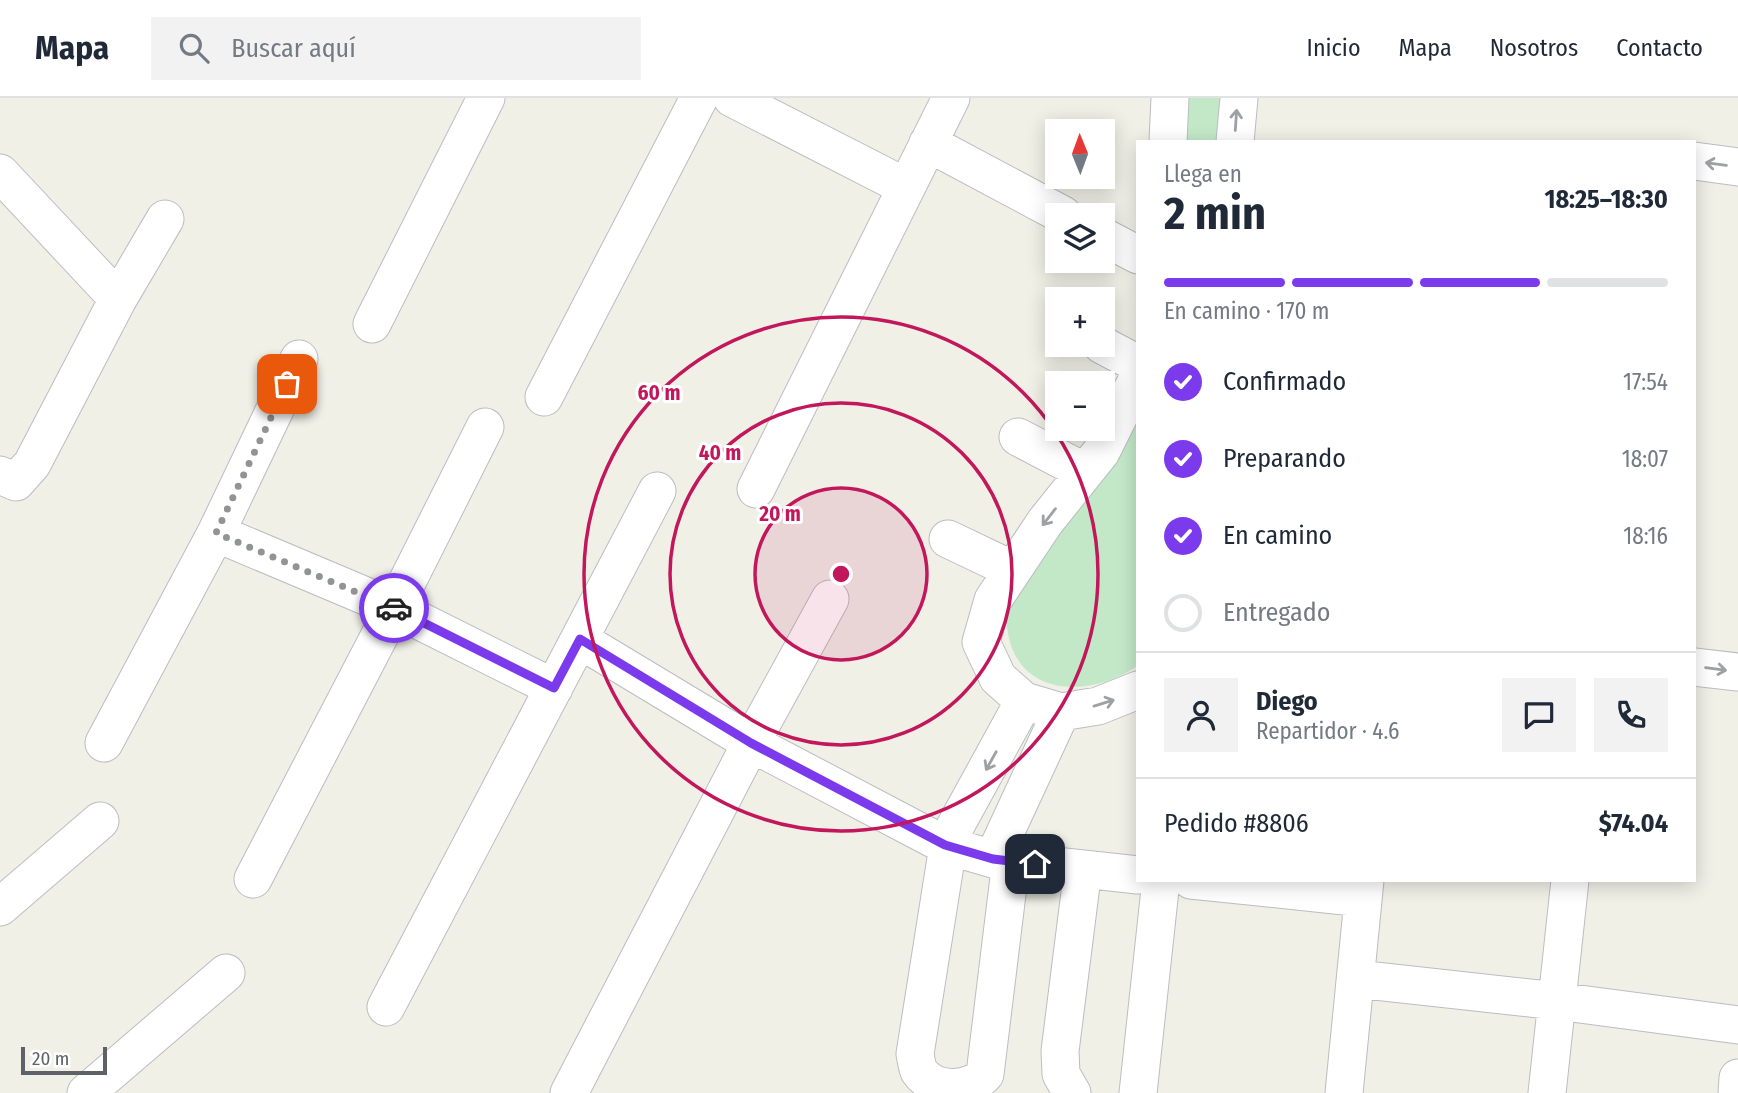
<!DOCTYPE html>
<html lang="es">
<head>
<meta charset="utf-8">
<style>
	body { margin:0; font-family:"Fira Sans Condensed",sans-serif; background:#f2f2f3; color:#1f2937; height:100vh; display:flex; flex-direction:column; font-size:26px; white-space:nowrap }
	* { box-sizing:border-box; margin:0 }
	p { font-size:23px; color:#747a83 }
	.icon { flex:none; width:38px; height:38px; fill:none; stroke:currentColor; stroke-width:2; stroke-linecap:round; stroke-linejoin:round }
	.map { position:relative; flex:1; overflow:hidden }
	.drawer { position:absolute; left:1136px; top:42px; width:560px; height:742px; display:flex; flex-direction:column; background:#fff; border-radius:0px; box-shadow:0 4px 18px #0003 }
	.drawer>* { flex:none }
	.needle { width:46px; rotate:359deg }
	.controls { position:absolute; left:1045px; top:21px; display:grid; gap:14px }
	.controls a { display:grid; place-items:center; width:70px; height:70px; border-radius:0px; background:#fff; box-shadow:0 4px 18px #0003; font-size:35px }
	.scale { position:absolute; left:21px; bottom:18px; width:86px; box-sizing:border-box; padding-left:7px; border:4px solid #5e6167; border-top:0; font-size:19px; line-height:24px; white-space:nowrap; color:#5e6167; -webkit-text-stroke:5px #fff; paint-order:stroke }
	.pin { position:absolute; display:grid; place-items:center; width:60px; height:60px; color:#fff; margin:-30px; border-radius:14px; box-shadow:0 4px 10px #0006 }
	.courier { position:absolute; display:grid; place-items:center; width:70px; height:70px; margin:-35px; border:5px solid #7c3aed; border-radius:50%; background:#fff; color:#222; box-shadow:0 2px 9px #0007 }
	.overview em { font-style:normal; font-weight:700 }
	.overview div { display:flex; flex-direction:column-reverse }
	.overview { display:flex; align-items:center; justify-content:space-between; height:119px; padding:0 28px }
	h1 { font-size:46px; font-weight:700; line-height:52px }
	.bar { display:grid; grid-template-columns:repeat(4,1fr); gap:10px 7px; align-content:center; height:84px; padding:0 28px }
	.bar i { height:9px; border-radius:5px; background:#e0e1e3 }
	.bar .selected { background:#7c3aed }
	.bar p { grid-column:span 4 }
	.line { display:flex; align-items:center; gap:18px; padding:0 28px; border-top:2px solid #e0e1e3 }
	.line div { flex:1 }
	.round { display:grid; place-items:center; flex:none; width:74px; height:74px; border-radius:0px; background:#f2f2f3 }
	ol { padding:0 28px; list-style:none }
	li { display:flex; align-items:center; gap:21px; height:77px }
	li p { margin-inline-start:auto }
	li .icon { padding:7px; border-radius:50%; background:#7c3aed; color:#fff; stroke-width:4 }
	li:last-child { color:#747a83 }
	li i { width:38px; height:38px; border:4px solid #e0e1e3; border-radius:50% }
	header { display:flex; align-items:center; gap:42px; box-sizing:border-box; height:98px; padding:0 35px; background:#fff; border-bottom:2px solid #e0e1e3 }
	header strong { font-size:33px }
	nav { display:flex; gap:38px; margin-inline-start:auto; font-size:24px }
	.search { width:490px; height:63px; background:#f2f2f3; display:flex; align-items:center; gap:18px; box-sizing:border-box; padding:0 24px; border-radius:0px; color:#747a83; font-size:26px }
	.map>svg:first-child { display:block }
</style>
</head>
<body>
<header>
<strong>Mapa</strong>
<div class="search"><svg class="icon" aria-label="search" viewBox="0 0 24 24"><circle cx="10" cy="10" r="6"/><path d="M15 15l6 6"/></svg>Buscar aquí</div>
<nav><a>Inicio</a><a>Mapa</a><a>Nosotros</a><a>Contacto</a></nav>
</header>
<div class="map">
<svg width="1738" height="995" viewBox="0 0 1738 995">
	<rect width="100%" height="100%" fill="#f0f0e7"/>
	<!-- green -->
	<path fill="#c3e8c8" d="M 1187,0 L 1222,0 L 1221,44 L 1184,44 Z
		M 1137,316 L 1137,568 C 1090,601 1015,600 1007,529 C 1006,521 1009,511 1010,502 Z"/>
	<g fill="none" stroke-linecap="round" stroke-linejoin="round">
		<!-- minor casing -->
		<g stroke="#bbbdc2" stroke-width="39">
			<path id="minor" d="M 732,0 L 906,89
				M 1168,44 L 1170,0
				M 1235,44 L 1239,0
				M 928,45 L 1063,117
				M 1694,63 L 1738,69
				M 0,75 L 118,201
				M 1102,138 L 1138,157
				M 372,226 L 486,0
				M 1102,247 L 1138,266
				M 1138,280 L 1101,354 L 1045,424 L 993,502 L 981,544 L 998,580 L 1024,603 L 1061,614 L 1098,608 L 1138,592
				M 544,299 L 699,0
				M 1018,339 L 1085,374
				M 0,377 L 16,384 L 32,366 L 118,201 L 165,121
				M 756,391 L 951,0
				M 216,435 L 394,510 L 554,590
				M 948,441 L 1013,472
				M 580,542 L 751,645 L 945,747 L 993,761 L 1138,777
				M 1694,569 L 1738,574
				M 104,645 L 216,435 L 299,261
				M 945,747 L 1024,603
				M 948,748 L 915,956 C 916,961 917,969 919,973 C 934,995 969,994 985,976 L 1011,763
				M 993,761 L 1061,614
				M 253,781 L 394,510 L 485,329
				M 1191,782 L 1363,800
				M 0,809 L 100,723
				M 1357,881 L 1557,903 L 1738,927
				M 386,909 L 657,393
				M 86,995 L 226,875
				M 569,995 L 751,645 L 830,501
				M 1072,995 L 1061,976 L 1060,953 L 1083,771
				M 1138,995 L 1161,782
				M 1344,995 L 1365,782
				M 1547,995 L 1570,782
				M 1737,995 L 1738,980"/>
		</g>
		<!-- minor -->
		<use href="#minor" stroke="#fff" stroke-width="37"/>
	</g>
	<!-- one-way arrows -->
	<defs><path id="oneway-shaft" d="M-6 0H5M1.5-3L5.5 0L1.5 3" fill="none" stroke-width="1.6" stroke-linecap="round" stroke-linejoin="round" transform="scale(1.75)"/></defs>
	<g stroke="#9ea0a4">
		<use href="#oneway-shaft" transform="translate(1236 22) rotate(-86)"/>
		<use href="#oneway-shaft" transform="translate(1716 66) rotate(-173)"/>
		<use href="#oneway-shaft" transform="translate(1049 419) rotate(128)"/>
		<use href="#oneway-shaft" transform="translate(1716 571) rotate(7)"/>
		<use href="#oneway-shaft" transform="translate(1104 605) rotate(-17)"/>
		<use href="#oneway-shaft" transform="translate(991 663) rotate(119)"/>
	</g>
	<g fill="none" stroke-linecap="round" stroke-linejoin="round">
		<!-- done -->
		<path stroke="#919394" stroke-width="7" stroke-dasharray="0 12.6" d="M 287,286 L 216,435 L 394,510"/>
		<!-- route -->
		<path stroke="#7c3aed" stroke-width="9" d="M 394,510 L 554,590 L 580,541 L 751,645 L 945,747 L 993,761 L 1035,766"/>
	</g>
	<!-- distance rings -->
	<circle cx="841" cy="476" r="86" fill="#c2185b" fill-opacity=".12"/>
	<g fill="none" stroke="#c2185b" stroke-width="3.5">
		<circle cx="841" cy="476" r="86"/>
		<circle cx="841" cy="476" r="171"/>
		<circle cx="841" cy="476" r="257"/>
	</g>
	<circle cx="841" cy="476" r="10" fill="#c2185b" stroke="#fff" stroke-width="3.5"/>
	<g font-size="21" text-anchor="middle" font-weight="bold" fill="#c2185b" stroke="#fff" stroke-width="6" stroke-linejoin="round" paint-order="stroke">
		<text x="659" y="302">60 m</text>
		<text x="720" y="362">40 m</text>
		<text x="780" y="423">20 m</text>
	</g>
</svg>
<div class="controls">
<a><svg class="needle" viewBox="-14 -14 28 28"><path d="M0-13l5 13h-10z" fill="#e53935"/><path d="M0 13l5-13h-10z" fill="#747a83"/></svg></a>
<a><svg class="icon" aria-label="layers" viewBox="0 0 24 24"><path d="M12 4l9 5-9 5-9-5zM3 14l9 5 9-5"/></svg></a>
<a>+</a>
<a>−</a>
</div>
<div class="scale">20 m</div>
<div class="pin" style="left:287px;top:286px;background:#ea580c"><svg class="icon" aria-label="bag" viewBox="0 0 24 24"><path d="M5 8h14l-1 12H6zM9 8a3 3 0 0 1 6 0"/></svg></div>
<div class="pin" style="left:1035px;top:766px;background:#1f2937"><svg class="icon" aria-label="home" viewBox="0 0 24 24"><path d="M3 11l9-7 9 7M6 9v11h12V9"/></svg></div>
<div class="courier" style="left:394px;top:510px"><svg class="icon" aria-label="car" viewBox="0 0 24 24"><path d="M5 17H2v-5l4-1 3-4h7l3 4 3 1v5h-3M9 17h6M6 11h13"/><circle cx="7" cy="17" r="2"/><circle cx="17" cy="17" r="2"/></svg></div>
<section class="drawer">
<div class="overview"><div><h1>2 min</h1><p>Llega en</p></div><em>18:25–18:30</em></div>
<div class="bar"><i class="selected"></i><i class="selected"></i><i class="selected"></i><i></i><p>En camino · 170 m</p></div>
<ol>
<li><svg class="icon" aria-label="check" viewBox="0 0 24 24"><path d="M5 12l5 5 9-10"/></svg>Confirmado<p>17:54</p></li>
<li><svg class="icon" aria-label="check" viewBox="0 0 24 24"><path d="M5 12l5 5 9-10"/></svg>Preparando<p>18:07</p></li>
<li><svg class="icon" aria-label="check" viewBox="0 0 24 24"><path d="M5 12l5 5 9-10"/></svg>En camino<p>18:16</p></li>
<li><i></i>Entregado</li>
</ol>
<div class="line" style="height:126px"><a class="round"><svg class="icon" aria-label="person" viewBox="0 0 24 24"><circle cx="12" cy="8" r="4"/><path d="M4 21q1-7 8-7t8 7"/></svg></a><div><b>Diego</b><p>Repartidor · 4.6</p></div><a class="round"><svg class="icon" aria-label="chat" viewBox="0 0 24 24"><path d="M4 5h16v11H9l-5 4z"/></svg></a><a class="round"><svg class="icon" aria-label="phone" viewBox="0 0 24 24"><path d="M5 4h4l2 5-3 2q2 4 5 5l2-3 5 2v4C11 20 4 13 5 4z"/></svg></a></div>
<div class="line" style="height:91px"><div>Pedido #8806</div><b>$74.04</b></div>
</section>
</div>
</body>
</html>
